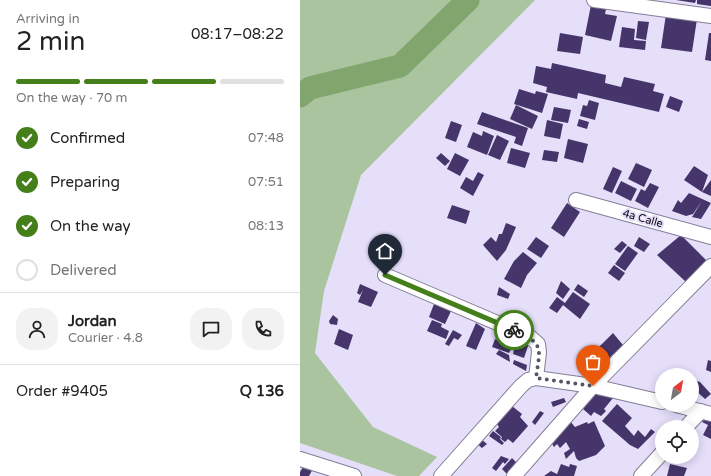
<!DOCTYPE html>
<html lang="en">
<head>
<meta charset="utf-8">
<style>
	body { margin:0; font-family:"Varela Round",sans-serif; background:#f2f2f2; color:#222; height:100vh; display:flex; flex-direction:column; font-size:15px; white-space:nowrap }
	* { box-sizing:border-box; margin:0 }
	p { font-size:13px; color:#767676 }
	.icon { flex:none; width:22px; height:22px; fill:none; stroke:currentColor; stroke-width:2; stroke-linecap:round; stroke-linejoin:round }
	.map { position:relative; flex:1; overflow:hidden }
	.side { display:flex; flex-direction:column; background:#fff; width:300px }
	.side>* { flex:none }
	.needle { width:26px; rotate:31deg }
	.buttons { position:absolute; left:355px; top:368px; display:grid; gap:8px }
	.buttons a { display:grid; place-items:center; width:44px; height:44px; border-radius:50%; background:#fff; box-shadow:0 2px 10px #0003; font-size:20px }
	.pin { position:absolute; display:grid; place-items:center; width:34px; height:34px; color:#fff; margin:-41px -17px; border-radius:50% 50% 50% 0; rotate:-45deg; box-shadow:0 0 4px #0007 }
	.pin .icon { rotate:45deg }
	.courier { position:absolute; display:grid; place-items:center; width:40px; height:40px; margin:-20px; border:3px solid #447f1a; border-radius:50%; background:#fff; color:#222; box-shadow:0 1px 5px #0007 }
	.summary em { font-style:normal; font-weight:600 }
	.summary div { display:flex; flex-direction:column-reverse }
	.summary { display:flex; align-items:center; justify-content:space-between; height:68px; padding:0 16px }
	h1 { font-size:26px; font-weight:600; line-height:30px }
	.bar { display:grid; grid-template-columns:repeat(4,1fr); gap:6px 4px; align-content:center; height:48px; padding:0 16px }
	.bar i { height:5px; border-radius:3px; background:#e0e0e0 }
	.bar .active { background:#447f1a }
	.bar p { grid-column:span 4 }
	.line { display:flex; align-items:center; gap:10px; padding:0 16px; border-top:1px solid #e0e0e0 }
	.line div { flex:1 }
	.round { display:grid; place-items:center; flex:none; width:42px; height:42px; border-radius:16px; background:#f2f2f2 }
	ol { padding:0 16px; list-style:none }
	li { display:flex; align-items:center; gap:12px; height:44px }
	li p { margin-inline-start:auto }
	li .icon { padding:4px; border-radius:50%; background:#447f1a; color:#fff; stroke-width:4 }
	li:last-child { color:#767676 }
	li i { width:22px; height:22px; border:2px solid #e0e0e0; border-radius:50% }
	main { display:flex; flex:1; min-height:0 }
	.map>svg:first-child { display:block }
</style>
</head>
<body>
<main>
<section class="side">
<div class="summary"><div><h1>2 min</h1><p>Arriving in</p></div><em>08:17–08:22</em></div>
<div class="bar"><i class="active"></i><i class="active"></i><i class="active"></i><i></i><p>On the way · 70 m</p></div>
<ol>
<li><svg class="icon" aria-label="check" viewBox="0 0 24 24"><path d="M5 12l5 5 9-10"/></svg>Confirmed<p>07:48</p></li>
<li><svg class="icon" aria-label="check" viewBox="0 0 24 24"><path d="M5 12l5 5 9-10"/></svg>Preparing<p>07:51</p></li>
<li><svg class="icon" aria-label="check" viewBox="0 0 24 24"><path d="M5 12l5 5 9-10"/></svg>On the way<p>08:13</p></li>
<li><i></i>Delivered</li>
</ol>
<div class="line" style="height:72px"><a class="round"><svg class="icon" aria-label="person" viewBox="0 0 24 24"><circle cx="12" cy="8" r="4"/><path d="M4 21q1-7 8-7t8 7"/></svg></a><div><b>Jordan</b><p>Courier · 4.8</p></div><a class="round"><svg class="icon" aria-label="chat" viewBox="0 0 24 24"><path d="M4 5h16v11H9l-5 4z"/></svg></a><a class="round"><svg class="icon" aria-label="phone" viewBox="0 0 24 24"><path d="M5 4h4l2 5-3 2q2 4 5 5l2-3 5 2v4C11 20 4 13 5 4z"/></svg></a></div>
<div class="line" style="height:52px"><div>Order #9405</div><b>Q 136</b></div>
</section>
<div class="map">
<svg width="411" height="476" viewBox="0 0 411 476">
	<rect width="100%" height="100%" fill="#e5dffa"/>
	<!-- green -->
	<path fill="#abc4a0" d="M 0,0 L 235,0 L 61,175 L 24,291 L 15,353 L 73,427 L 137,457 L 119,476 L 97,476 L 0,443 Z"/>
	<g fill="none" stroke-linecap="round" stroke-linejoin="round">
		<!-- river -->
		<path stroke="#80a56d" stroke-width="23" d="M 0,96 L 10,88 L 100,66 L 168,0"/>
	</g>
	<!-- building -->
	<path fill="#45356a" d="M 376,0 L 396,0 L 395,3 Z
		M 397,0 L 411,0 L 411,6 L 397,4 Z
		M 291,5 L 306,9 L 305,14 L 317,16 L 311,41 L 285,35 Z
		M 366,14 L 397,19 L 392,52 L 361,48 Z
		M 338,21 L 349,22 L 346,40 L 336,38 Z
		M 322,27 L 335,29 L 334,40 L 346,41 L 345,50 L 319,47 Z
		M 260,33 L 283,37 L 280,54 L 257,51 Z
		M 409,33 L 411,33 L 411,61 L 405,60 Z
		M 252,63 L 306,75 L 305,83 L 321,87 L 324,77 L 355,84 L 353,91 L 364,94 L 359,112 L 278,93 L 277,99 L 246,92 L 247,87 L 233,83 L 236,66 L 251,69 Z
		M 219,89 L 235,94 L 236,91 L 248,94 L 242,113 L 214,104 Z
		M 370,96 L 383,101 L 379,112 L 366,107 Z
		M 289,100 L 299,103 L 295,120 L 280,116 L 283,105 L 287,106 Z
		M 216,105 L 238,116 L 232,129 L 210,119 Z
		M 254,107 L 271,110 L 268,123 L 251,120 Z
		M 182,112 L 228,128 L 222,146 L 214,143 L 216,137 L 177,124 Z
		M 279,119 L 289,122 L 287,129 L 277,126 Z
		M 247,120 L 263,124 L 260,139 L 244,136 Z
		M 151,121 L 162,125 L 156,142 L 145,138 Z
		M 183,131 L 194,136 L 187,155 L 167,147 L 173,132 L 182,136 Z
		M 197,135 L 209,141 L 200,160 L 188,155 Z
		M 268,139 L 288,144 L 283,163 L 264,158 Z
		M 211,148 L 230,153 L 225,168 L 207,163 Z
		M 244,150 L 259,152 L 257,162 L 242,160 Z
		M 141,153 L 150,161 L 145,166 L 136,158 Z
		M 155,153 L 169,160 L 160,176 L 147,169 Z
		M 336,163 L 352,170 L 344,187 L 328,179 Z
		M 394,166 L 408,175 L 402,192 L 384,180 Z
		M 313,167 L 322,171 L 312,193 L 303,189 Z
		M 178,172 L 184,175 L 173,196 L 160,188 L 166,177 L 173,181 Z
		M 411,180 L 411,196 L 402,192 Z
		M 321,181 L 337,189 L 331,201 L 315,193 Z
		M 350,183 L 359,187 L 348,208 L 335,201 L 341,189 L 345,191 Z
		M 389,193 L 411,203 L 401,219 L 392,217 L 402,201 L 393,214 L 386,216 L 372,211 L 378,200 L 381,203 Z
		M 267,203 L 280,212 L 264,237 L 251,228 Z
		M 152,205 L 170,211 L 166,224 L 147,218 Z
		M 206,223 L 216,227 L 206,250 L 197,261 L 183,245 L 191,237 L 196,242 L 199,234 L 202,234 Z
		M 381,235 L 407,261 L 386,282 L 357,255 Z
		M 236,237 L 249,246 L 241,258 L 227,249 Z
		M 339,237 L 350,244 L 344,252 L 334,246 Z
		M 322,241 L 327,245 L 320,253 L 314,249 Z
		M 328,246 L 338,253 L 325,271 L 315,264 Z
		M 223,252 L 237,263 L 227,275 L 221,288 L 204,279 L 214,261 Z
		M 314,265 L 325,273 L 319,281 L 308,273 Z
		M 261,281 L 270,289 L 263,299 L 256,293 Z
		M 60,284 L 78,292 L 71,307 L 58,302 L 63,290 L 60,295 L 57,293 Z
		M 278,284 L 288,291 L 284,297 L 274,290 Z
		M 199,287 L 210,294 L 208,299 L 197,295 Z
		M 273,292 L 290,304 L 280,319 L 263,305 L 257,313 L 249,308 L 257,297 L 265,303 Z
		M 134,304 L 151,311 L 145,324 L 129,317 Z
		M 33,315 L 38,319 L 37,325 L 30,324 L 29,321 Z
		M 132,320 L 142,324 L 141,327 L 149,331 L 146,339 L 127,331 Z
		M 176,323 L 185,329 L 176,350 L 166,346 Z
		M 39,329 L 53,335 L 48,350 L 34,344 Z
		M 153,330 L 162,335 L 158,340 L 154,338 L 149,346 L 145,344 Z
		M 313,333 L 323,345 L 293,373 L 282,364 Z
		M 215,335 L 230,340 L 224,358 L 213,354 L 214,350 L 211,349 L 209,353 L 192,347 L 195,339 L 205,343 L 206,339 L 213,342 Z
		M 199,350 L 209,355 L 210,362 L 196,354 Z
		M 214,360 L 227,365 L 226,371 L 213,364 Z
		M 408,360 L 411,361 L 411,372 L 406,370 Z
		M 392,379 L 400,382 L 411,394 L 405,399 L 393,388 L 392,389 Z
		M 293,394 L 313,398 L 304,409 L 306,411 L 301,416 L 294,412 L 291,416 L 283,409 Z
		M 264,398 L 266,402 L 253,407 L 251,402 Z
		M 317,404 L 332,418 L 325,426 L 334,436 L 338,430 L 345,437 L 351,429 L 355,432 L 338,449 L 330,445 L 302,421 Z
		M 212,406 L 222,414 L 220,417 L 228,426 L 213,443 L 208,439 L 205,442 L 201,439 L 202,437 L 195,431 L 199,427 L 197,424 Z
		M 240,411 L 244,413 L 235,425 L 232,422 Z
		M 406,417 L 411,420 L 411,439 L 403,435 L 408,425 L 402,422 Z
		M 270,421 L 275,427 L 287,422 L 288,424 L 294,421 L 305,446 L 296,455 L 279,461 L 276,458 L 274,451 L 266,459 L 264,453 L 270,449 L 266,442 L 260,448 L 257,444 L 254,447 L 251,442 Z
		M 193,431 L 201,437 L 200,439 L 204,443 L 202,445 L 189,436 Z
		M 181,439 L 187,444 L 182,448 L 177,444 Z
		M 201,456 L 209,459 L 205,464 L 203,462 L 196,471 L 192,468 Z
		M 212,458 L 217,463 L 207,474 L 202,469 Z
		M 6,462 L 15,465 L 9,476 L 0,476 L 0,472 Z
		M 261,464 L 269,467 L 270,464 L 277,466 L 274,476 L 244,476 L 251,471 L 257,474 Z
		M 370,464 L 387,468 L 384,476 L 367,476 Z"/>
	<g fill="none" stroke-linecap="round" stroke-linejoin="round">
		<!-- minor casing -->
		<g stroke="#847e97" stroke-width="16">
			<path id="minor" d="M 294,0 L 411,16
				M 276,200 L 411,237
				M 85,275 L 230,337 L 238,344 L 239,352 L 236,378
				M 376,405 L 411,414
				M 386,427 L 401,411
				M 0,459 L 54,476
				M 141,476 L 221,386 L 228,380 L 236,378 L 293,386 L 362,402
				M 214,476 L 293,386 L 411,266
				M 341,476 L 362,453"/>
		</g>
		<!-- minor -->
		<use href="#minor" stroke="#fff" stroke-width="14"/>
	</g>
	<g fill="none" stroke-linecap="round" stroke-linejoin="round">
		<!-- done -->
		<path stroke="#585564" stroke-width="4" stroke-dasharray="0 7.2" d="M 214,330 C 245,344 240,348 236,378 L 293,386"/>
		<!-- route -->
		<path stroke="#447f1a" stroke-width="5" d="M 85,275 L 214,330"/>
	</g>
	<g text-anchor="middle" stroke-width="4" stroke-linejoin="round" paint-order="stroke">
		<!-- street labels -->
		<g font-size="11" fill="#0c0a13" stroke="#e5dffa">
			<text transform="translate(343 218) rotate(16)" y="4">4a Calle</text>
		</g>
	</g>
</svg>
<div class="buttons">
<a><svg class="needle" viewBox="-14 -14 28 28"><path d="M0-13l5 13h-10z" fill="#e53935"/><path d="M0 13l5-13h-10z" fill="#767676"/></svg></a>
<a><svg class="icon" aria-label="locate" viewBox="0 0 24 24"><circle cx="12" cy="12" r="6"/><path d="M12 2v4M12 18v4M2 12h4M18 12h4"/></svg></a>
</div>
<div class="pin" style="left:293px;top:386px;background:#ea580c"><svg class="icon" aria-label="bag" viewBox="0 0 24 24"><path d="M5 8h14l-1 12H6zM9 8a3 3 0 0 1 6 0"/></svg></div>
<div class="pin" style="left:85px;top:275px;background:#1f2937"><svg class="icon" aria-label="home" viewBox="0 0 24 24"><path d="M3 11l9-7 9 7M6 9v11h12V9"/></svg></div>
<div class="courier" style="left:214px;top:330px"><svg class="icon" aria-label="bike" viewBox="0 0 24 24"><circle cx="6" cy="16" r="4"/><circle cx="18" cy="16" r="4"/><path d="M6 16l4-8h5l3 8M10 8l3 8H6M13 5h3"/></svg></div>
</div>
</main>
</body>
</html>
